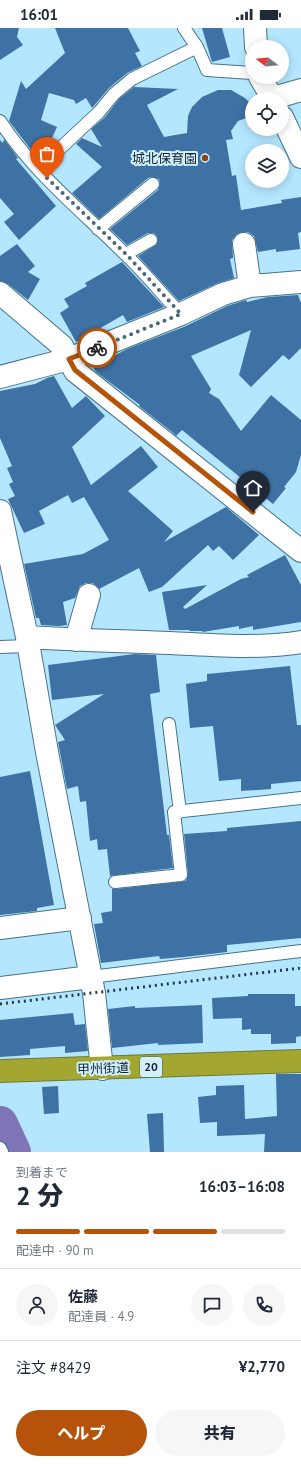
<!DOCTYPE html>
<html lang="ja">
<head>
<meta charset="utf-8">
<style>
	body { margin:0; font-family:"PT Sans","Noto Sans JP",sans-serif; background:#f6f6f7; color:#1f2937; height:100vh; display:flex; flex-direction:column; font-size:15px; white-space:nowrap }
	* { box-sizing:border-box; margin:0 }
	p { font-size:13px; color:#747a83 }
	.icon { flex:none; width:22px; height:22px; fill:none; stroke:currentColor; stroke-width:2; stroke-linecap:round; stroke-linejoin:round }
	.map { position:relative; height:1124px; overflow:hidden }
	.side { display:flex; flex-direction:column; background:#fff; flex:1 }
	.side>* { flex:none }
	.needle { width:26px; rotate:286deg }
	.fabs { position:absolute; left:245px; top:12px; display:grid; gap:8px }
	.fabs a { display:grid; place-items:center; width:44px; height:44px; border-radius:50%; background:#fff; box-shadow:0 2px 10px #0003; font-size:20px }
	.pin { position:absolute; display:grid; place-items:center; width:34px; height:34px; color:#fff; margin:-41px -17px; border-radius:50% 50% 50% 0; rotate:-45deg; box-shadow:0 0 4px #0007 }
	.pin .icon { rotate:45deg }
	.courier { position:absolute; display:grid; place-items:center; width:40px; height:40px; margin:-20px; border:3px solid #b45309; border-radius:50%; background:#fff; color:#222; box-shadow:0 1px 5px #0007 }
	.overview em { font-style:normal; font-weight:800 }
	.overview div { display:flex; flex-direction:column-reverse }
	.overview { display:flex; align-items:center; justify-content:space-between; height:68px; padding:0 16px }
	h1 { font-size:26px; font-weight:800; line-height:30px }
	.bar { display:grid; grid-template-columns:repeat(4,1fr); gap:6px 4px; align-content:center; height:48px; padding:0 16px }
	.bar i { height:5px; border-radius:3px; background:#e0e1e3 }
	.bar .current { background:#b45309 }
	.bar p { grid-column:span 4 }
	.line { display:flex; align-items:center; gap:10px; padding:0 16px; border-top:1px solid #e0e1e3 }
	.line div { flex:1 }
	.round { display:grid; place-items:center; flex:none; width:42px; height:42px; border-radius:21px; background:#f6f6f7 }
	.cta { display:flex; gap:8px; margin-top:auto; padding:8px 16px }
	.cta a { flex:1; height:46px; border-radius:24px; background:#b45309; color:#fff; font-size:16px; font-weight:800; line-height:46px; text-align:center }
	.cta a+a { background:#f6f6f7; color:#1f2937 }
	.status { display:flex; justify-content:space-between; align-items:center; height:28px; padding:0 20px; background:#fff; direction:ltr }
	.status svg { height:11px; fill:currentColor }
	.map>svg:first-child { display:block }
</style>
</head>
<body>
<div class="status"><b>16:01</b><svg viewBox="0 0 49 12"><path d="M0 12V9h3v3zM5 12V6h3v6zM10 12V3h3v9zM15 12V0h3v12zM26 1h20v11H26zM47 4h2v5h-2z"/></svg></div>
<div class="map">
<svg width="301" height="1124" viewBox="0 0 301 1124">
	<rect width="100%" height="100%" fill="#b4e6ff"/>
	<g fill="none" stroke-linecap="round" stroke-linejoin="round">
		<!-- river -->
		<path stroke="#7f75b6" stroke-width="36" d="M 0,1096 L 13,1124"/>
	</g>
	<!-- building -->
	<path fill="#3e71a4" d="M 0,0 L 19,0 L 17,9 L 23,17 L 0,32 Z
		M 55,0 L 128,0 L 140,23 L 135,25 L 142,38 L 127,45 L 109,60 L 92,80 L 86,70 L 76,76 L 74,72 L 49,65 L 41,92 L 57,99 L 51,112 L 32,123 L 9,93 L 21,53 L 26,61 L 65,25 Z
		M 202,0 L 222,0 L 230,29 L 212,34 Z
		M 134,59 L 178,61 L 147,77 L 164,109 L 187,105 L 188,88 L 192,79 L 202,69 L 218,62 L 231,62 L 245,70 L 249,74 L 252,88 L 238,93 L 231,103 L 233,111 L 226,112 L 232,148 L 236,147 L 241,182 L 282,175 L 281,172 L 301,169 L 301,204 L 298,205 L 300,221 L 276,224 L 276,221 L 258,224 L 254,208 L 248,204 L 243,204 L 237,206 L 232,212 L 233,230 L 230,231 L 234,250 L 218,255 L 179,273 L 138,228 L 157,216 L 157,208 L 154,205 L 148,205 L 127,217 L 110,201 L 158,162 L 160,155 L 159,151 L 152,149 L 148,150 L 99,191 L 72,165 L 102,139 L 76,116 L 82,110 L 102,119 L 91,101 L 105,89 L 119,71 Z
		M 4,111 L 18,130 L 16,131 L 56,178 L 19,212 L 4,194 L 14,186 L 0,170 L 0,112 L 3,115 Z
		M 17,216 L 35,238 L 28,244 L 40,251 L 28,272 L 8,256 L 0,253 L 0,228 Z
		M 122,234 L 164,279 L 127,294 L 123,287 L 97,302 L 99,306 L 76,314 L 60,285 L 69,279 L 64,271 L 87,258 L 85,255 Z
		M 298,267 L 301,275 L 301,320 L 289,332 L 283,327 L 251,359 L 239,347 L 251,302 L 191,328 L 211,361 L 209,365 L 219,371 L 241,403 L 271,367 L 301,392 L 301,427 L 296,444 L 284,459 L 286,460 L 273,476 L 182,402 L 176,408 L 172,404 L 139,378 L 140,377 L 96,344 L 91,336 L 111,328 L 112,329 L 127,321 L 186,298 L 227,278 L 246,272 L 247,274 L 268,269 Z
		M 54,348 L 72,380 L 86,368 L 105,388 L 72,419 L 91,457 L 141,418 L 158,439 L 128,463 L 173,503 L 164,514 L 226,479 L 259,507 L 233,532 L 219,518 L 213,523 L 208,517 L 162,559 L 149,564 L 139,540 L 99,561 L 93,555 L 86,555 L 80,558 L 75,570 L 63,574 L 67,597 L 59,598 L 41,597 L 39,590 L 36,590 L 24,536 L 83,526 L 109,512 L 84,469 L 72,475 L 68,467 L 39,483 L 45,496 L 24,505 L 8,471 L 15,468 L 9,456 L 13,454 L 7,440 L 12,438 L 0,410 L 0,363 L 35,356 L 47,350 Z
		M 285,527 L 301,557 L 301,594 L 253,602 L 253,598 L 239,601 L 239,598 L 203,604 L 202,603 L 190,603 L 189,602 L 169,602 L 162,564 L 207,557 L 183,579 L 185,581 L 241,551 L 249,549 L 247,547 Z
		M 135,626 L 156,627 L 160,664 L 150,666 L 167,807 L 169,807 L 173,840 L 110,848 L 107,821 L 98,822 L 97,811 L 90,813 L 86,773 L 80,774 L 78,758 L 67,761 L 58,714 L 65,712 L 55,697 L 104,666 L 52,672 L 48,637 Z
		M 290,638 L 297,697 L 301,697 L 301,753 L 271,756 L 271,761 L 241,763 L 241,751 L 219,753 L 213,698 L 190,700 L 186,656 L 207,653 L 207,646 Z
		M 30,743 L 54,877 L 37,880 L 37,883 L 0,887 L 0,749 Z
		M 301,793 L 301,910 L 227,917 L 227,924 L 184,929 L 160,931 L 159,928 L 101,935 L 94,896 L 103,895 L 101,885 L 112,883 L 112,861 L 116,861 L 186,853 L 188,846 L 184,806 L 227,803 L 227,800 Z
		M 248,966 L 295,966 L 295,978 L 301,978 L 301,1008 L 296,1009 L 296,1015 L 271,1016 L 271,1006 L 251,1006 L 251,1001 L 242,1002 L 242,990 L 213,991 L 212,970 L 248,968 Z
		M 202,977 L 203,1015 L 158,1017 L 158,1015 L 112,1020 L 108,981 L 135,978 L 135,980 Z
		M 73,985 L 75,997 L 85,996 L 88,1023 L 65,1025 L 65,1018 L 30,1021 L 30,1027 L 0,1029 L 0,992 Z
		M 276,1046 L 301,1046 L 301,1124 L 264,1124 L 265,1106 L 217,1108 L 217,1094 L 200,1095 L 198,1069 L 216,1067 L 216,1058 L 244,1057 L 245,1091 L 277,1088 Z
		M 58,1058 L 59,1085 L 44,1086 L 42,1059 Z
		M 163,1085 L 164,1124 L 150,1124 L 147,1086 Z"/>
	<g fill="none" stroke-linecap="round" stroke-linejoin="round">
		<!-- lane casing -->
		<g stroke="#457389" stroke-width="14">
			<path id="lane" d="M 184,0 L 197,19 L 207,42 L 252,45
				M 0,93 C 33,144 82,183 125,226 C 145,245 162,266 181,286
				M 38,141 L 99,84 L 114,66 L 132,51 L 197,19
				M 98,201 L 153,156
				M 126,226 L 151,212
				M 0,619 L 28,618
				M 169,696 L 180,784
				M 115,854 L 181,847 L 174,784 L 301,770
				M 91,949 L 301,923
				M 0,1120 L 2,1124"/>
		</g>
		<!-- street casing -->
		<g stroke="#457389" stroke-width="24">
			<path id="street" d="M 255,0 L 256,19
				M 260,49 L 273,71
				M 273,70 L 301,62
				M 282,89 L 301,129
				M 244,216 L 250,258
				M 0,265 L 62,318 L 75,343 L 301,523
				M 0,349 L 69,331 L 181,286 L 223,266 L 250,258 L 301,254
				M 0,483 L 27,609 L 47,724 L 94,965 L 102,1041
				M 27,609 C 74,612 122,613 170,615 C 214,617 258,621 301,614
				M 76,612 L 89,567
				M 0,900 L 80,890
				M 0,960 L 91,949"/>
		</g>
		<!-- highway casing -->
		<g stroke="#717931" stroke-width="24">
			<path id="highway" d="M 0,1043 L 301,1033"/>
		</g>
		<!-- lane -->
		<use href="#lane" stroke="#fff" stroke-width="12"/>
		<!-- street -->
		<use href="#street" stroke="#fff" stroke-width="22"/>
		<!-- highway -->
		<use href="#highway" stroke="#a4a632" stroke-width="22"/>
		<!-- rail -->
		<path stroke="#233a45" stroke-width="3" stroke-dasharray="2 4" stroke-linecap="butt" d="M 0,976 L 301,940"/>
	</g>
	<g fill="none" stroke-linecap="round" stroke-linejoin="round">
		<!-- done -->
		<path stroke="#4a6977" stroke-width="4" stroke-dasharray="0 7.2" d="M 47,150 L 126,226 L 181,286 L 97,320"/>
		<!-- route -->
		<path stroke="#b45309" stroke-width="5" d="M 97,320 L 69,331 L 75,342 L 253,484"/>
	</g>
	<!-- markers -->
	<circle fill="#8a4619" stroke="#d3f0ff" stroke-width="1.5" cx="205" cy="130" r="4"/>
	<g text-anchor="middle" stroke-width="4" stroke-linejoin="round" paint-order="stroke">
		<!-- shield labels -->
		<rect fill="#d3f0ff" stroke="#4b626d" stroke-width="1" x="140" y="1029" width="22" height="20" rx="3"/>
		<g font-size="12" font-weight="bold" fill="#11252e">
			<text x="151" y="1043">20</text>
		</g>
		<!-- poi labels -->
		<g font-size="13" fill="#11252e" stroke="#d3f0ff" text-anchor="end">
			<text x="197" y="135">城北保育園</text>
		</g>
		<!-- street labels -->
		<g font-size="13" fill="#11252e" stroke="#d3f0ff">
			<text transform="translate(103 1040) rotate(-2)" y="5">甲州街道</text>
		</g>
	</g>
</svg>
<div class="fabs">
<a><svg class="needle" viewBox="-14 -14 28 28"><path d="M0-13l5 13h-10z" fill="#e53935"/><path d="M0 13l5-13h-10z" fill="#747a83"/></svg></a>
<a><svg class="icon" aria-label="locate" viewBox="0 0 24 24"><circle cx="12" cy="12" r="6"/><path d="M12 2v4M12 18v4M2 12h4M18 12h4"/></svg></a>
<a><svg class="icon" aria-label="layers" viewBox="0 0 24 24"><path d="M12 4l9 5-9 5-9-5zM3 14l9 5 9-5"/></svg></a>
</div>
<div class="pin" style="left:47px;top:150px;background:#ea580c"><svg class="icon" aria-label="bag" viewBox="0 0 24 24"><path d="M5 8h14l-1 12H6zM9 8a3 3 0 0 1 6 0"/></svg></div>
<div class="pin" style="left:253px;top:484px;background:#1f2937"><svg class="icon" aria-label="home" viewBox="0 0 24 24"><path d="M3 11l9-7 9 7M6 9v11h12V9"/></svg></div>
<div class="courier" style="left:97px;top:320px"><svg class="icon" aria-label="bike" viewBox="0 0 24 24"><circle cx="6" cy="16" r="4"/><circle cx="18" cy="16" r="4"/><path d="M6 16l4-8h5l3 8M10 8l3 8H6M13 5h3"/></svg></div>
</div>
<section class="side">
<div class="overview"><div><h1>2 分</h1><p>到着まで</p></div><em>16:03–16:08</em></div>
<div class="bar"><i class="current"></i><i class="current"></i><i class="current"></i><i></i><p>配達中 · 90 m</p></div>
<div class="line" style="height:72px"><a class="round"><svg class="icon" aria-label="person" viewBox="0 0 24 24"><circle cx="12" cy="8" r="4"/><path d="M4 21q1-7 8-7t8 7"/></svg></a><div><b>佐藤</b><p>配達員 · 4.9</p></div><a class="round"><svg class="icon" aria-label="chat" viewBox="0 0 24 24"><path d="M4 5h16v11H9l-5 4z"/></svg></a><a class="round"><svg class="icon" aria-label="phone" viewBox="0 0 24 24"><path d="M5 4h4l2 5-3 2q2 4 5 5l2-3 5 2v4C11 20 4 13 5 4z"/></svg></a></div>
<div class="line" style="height:52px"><div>注文 #8429</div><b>¥2,770</b></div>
<div class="cta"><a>ヘルプ</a><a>共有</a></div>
</section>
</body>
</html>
